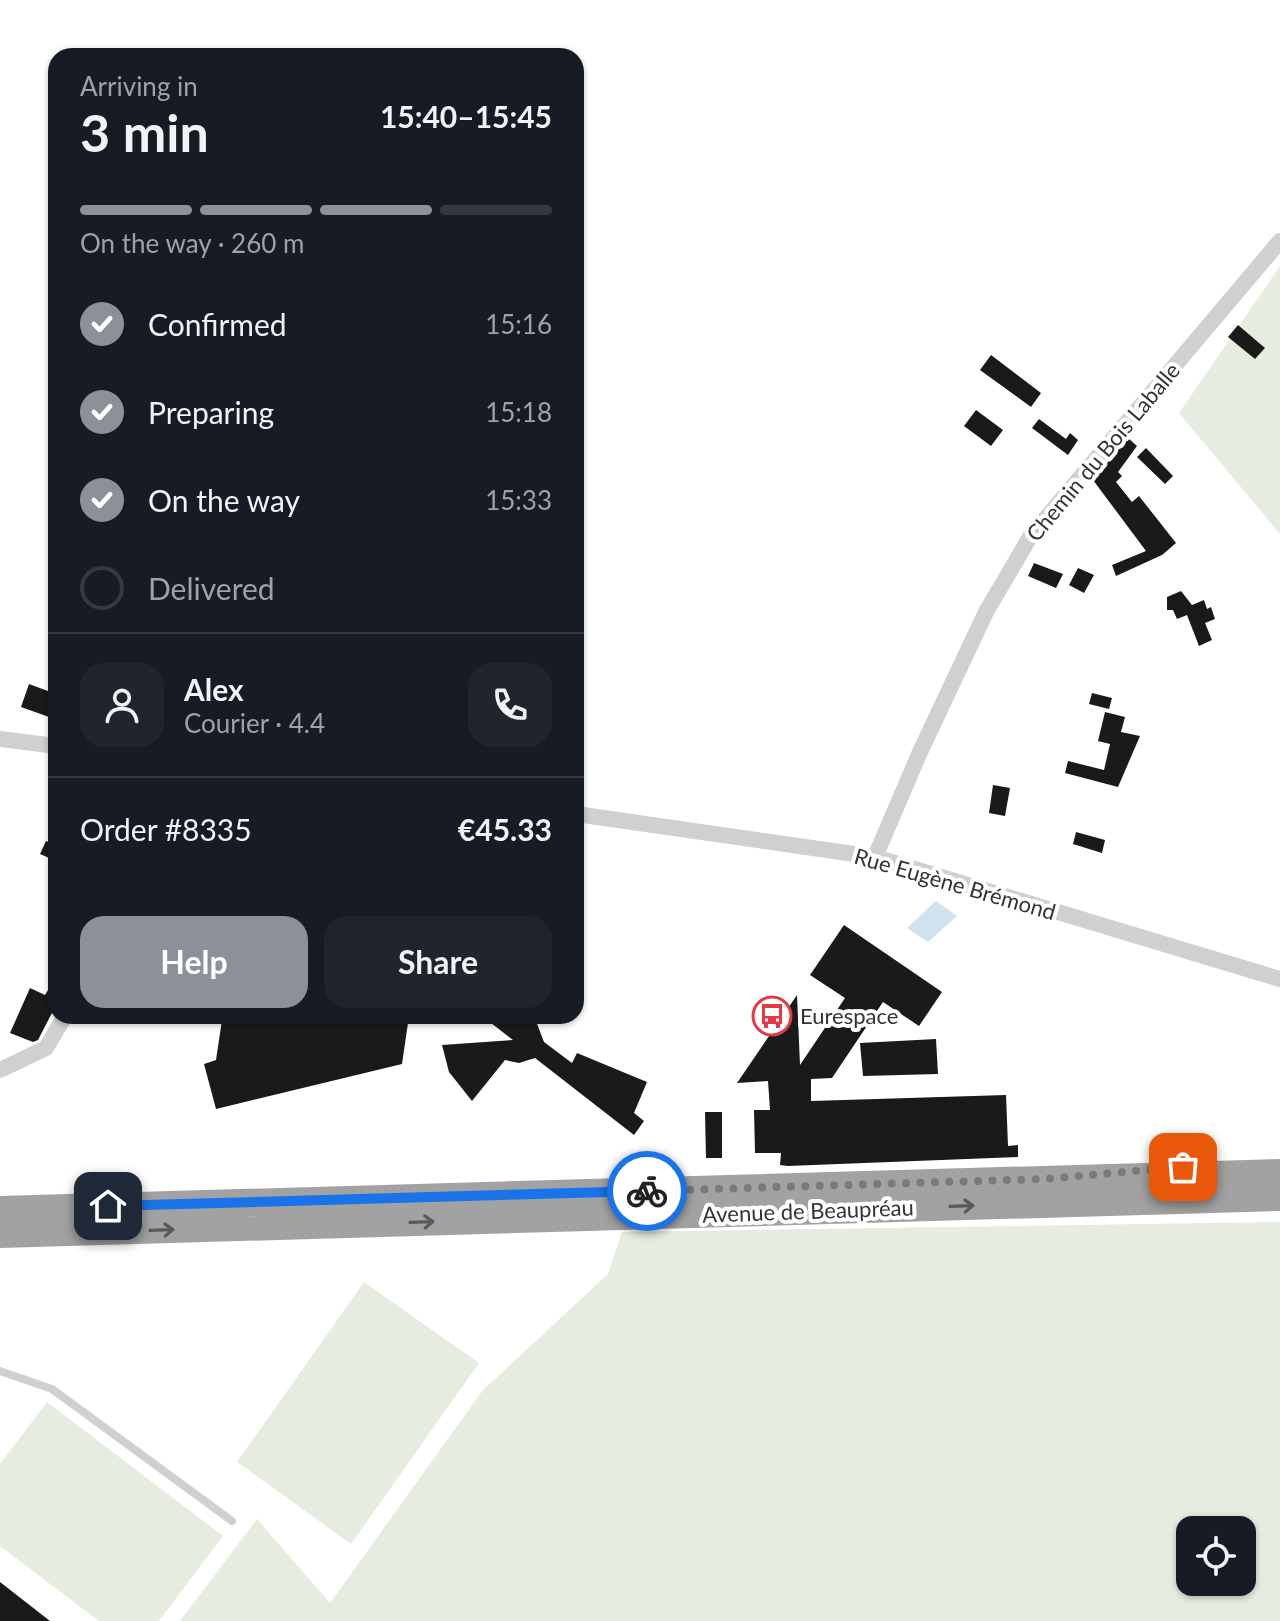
<!DOCTYPE html>
<html lang="en">
<head>
<meta charset="utf-8">
<style>
	body { margin:0; font-family:Lato,sans-serif; background:#20242c; color:#f1f3f6; height:100vh; display:flex; flex-direction:column; font-size:30px; white-space:nowrap }
	* { box-sizing:border-box; margin:0 }
	p { font-size:26px; color:#9ea1a6 }
	.icon { flex:none; width:44px; height:44px; fill:none; stroke:currentColor; stroke-width:2; stroke-linecap:round; stroke-linejoin:round }
	.map { position:relative; flex:1; overflow:hidden }
	.sheet { position:absolute; left:48px; top:48px; width:536px; height:976px; display:flex; flex-direction:column; background:#171b24; border-radius:24px; box-shadow:0 2px 6px #0004 }
	.sheet>* { flex:none }
	.tools { position:absolute; left:1176px; top:1516px; display:grid; gap:16px }
	.tools a { display:grid; place-items:center; width:80px; height:80px; border-radius:16px; background:#171b24; box-shadow:0 2px 6px #0004; font-size:40px }
	.pin { position:absolute; display:grid; place-items:center; width:68px; height:68px; color:#fff; margin:-34px; border-radius:16px; box-shadow:0 4px 12px #0006 }
	.courier { position:absolute; display:grid; place-items:center; width:80px; height:80px; margin:-40px; border:6px solid #1a73e8; border-radius:50%; background:#fff; color:#222; box-shadow:0 2px 10px #0007 }
	.head em { font-style:normal; font-weight:700 }
	.head div { display:flex; flex-direction:column-reverse }
	.head { display:flex; align-items:center; justify-content:space-between; height:136px; padding:0 32px }
	h1 { font-size:52px; font-weight:700; line-height:60px }
	.bar { display:grid; grid-template-columns:repeat(4,1fr); gap:12px 8px; align-content:center; height:96px; padding:0 32px }
	.bar i { height:10px; border-radius:6px; background:#363941 }
	.bar .active { background:#8c9099 }
	.bar p { grid-column:span 4 }
	.line { display:flex; align-items:center; gap:20px; padding:0 32px; border-top:2px solid #363941 }
	.line div { flex:1 }
	.round { display:grid; place-items:center; flex:none; width:84px; height:84px; border-radius:24px; background:#20242c }
	ol { padding:0 32px; list-style:none }
	li { display:flex; align-items:center; gap:24px; height:88px }
	li p { margin-inline-start:auto }
	li .icon { padding:8px; border-radius:50%; background:#8c9099; color:#fff; stroke-width:4 }
	li:last-child { color:#9ea1a6 }
	li i { width:44px; height:44px; border:4px solid #363941; border-radius:50% }
	.action { display:flex; gap:16px; margin-top:auto; padding:16px 32px }
	.action a { flex:1; height:92px; border-radius:24px; background:#8c9099; color:#fff; font-size:32px; font-weight:700; line-height:92px; text-align:center }
	.action a+a { background:#20242c; color:#f1f3f6 }
	.map>svg:first-child { display:block }
</style>
</head>
<body>
<div class="map">
<svg width="1280" height="1621" viewBox="0 0 1280 1621">
	<rect width="100%" height="100%" fill="#fff"/>
	<!-- green -->
	<path fill="#e6ecdf" fill-rule="evenodd" d="M 1280,266 L 1280,534 L 1179,413 Z
		M 1280,1222 L 1280,1621 L 180,1621 L 257,1519 L 330,1603 L 483,1390 L 608,1274 L 622,1232 ZM 1242,1530 L 1242,1582 L 1190,1582 L 1190,1530 Z
		M 364,1282 L 479,1363 L 351,1544 L 237,1462 Z
		M 47,1402 L 223,1536 L 159,1621 L 99,1621 L 0,1546 L 0,1464 Z"/>
	<!-- water -->
	<path fill="#cfe2ee" d="M 936,901 L 957,916 L 928,942 L 907,928 Z"/>
	<!-- building -->
	<path fill="#1a1a1a" d="M 1238,325 L 1265,348 L 1255,359 L 1228,337 Z
		M 991,355 L 1041,393 L 1031,407 L 980,370 Z
		M 976,410 L 1003,430 L 991,446 L 964,426 Z
		M 1039,419 L 1066,439 L 1070,433 L 1078,440 L 1068,455 L 1032,428 Z
		M 1128,438 L 1137,446 L 1118,472 L 1122,476 L 1116,482 L 1132,502 L 1139,496 L 1176,543 L 1162,555 L 1116,576 L 1112,565 L 1146,551 L 1093,480 Z
		M 1146,448 L 1173,476 L 1165,484 L 1137,457 Z
		M 1034,563 L 1063,574 L 1056,588 L 1028,576 Z
		M 1078,568 L 1094,575 L 1084,593 L 1069,585 Z
		M 1181,591 L 1192,605 L 1204,600 L 1207,609 L 1211,607 L 1215,619 L 1205,623 L 1212,640 L 1199,646 L 1187,615 L 1177,619 L 1173,610 L 1167,610 L 1167,597 Z
		M 29,684 L 56,694 L 56,716 L 51,714 L 49,717 L 21,707 Z
		M 1092,693 L 1112,698 L 1109,709 L 1089,704 Z
		M 1105,712 L 1125,717 L 1121,732 L 1140,736 L 1118,787 L 1065,773 L 1068,761 L 1104,770 L 1110,744 L 1098,741 Z
		M 993,785 L 1010,788 L 1005,816 L 989,813 Z
		M 1076,832 L 1105,840 L 1102,853 L 1073,844 Z
		M 46,841 L 56,845 L 56,861 L 40,854 Z
		M 844,925 L 942,992 L 919,1026 L 883,1002 L 832,1078 L 811,1079 L 811,1101 L 1006,1095 L 1008,1146 L 1018,1145 L 1018,1157 L 788,1166 L 780,1165 L 781,1153 L 755,1153 L 754,1110 L 770,1110 L 768,1081 L 737,1083 L 797,995 L 800,1065 L 845,998 L 810,975 Z
		M 56,977 L 56,1005 L 38,1040 L 33,1042 L 10,1033 L 30,988 L 45,995 Z
		M 229,1016 L 409,1016 L 402,1064 L 216,1109 L 204,1064 L 216,1060 L 222,1020 L 228,1021 Z
		M 482,1016 L 534,1016 L 544,1042 L 572,1063 L 577,1053 L 647,1082 L 634,1113 L 644,1121 L 634,1135 L 535,1058 L 519,1063 L 505,1060 L 472,1101 L 449,1072 L 442,1045 L 513,1040 Z
		M 936,1039 L 938,1074 L 863,1076 L 860,1043 Z
		M 705,1112 L 722,1112 L 722,1158 L 706,1158 Z
		M 0,1582 L 50,1621 L 0,1621 Z"/>
	<g fill="none" stroke-linecap="round" stroke-linejoin="round">
		<!-- service -->
		<path stroke="#d0d0d0" stroke-width="8" d="M 0,1371 L 52,1389 L 232,1521"/>
		<!-- minor -->
		<path stroke="#d0d0d0" stroke-width="16" d="M 0,739 L 56,746
			M 576,814 L 875,857 L 1280,979
			M 875,857 L 920,752 L 986,612 L 1030,537 L 1280,241
			M 0,1070 L 46,1048 L 65,1016"/>
		<!-- trunk -->
		<path stroke="#a2a2a2" stroke-width="28" d="M 0,1210 L 1280,1173
			M 0,1234 L 1280,1197"/>
	</g>
	<!-- one-way arrows -->
	<defs><path id="oneway-shaft" d="M-6 0H5M1.5-3L5.5 0L1.5 3" fill="none" stroke-width="1.6" stroke-linecap="round" stroke-linejoin="round" transform="scale(2)"/></defs>
	<g stroke="#5a5a5a">
		<use href="#oneway-shaft" transform="translate(962 1206) rotate(-2)"/>
		<use href="#oneway-shaft" transform="translate(422 1222) rotate(-2)"/>
		<use href="#oneway-shaft" transform="translate(162 1230) rotate(-2)"/>
	</g>
	<g fill="none" stroke-linecap="round" stroke-linejoin="round">
		<!-- done -->
		<path stroke="#7a7a7a" stroke-width="8" stroke-dasharray="0 14.4" d="M 647,1191 L 1044,1179 L 1183,1167"/>
		<!-- route -->
		<path stroke="#1a73e8" stroke-width="10" d="M 108,1206 L 647,1191"/>
	</g>
	<!-- icons -->
	<defs>
		<g id="bus-ring" transform="scale(2)"><circle r="9.5" fill="#fff" stroke="#e63946" stroke-width="1.5"/><path d="M-5-6H5V4H4V6H2V4H-2V6H-4V4H-5ZM-3.5-4V0h7V-4ZM-3.5 1.2v1.5H-2V1.2ZM2 1.2v1.5H3.5V1.2Z" fill="#e63946"/></g>
	</defs>
	<g fill-rule="evenodd">
		<use href="#bus-ring" x="772" y="1016"/>
	</g>
	<g text-anchor="middle" stroke-width="8" stroke-linejoin="round" paint-order="stroke">
		<!-- street labels -->
		<g font-size="22" fill="#333" stroke="#fff">
			<text transform="translate(1103 452) rotate(-50)" y="8">Chemin du Bois Laballe</text>
			<text transform="translate(955 884) rotate(16)" y="8">Rue Eugène Brémond</text>
			<text transform="translate(808 1211) rotate(-2)" y="8">Avenue de Beaupréau</text>
		</g>
		<!-- poi labels -->
		<g font-size="22" fill="#333" stroke="#fff" text-anchor="start">
			<text x="800" y="1024">Eurespace</text>
		</g>
	</g>
</svg>
<div class="tools">
<a><svg class="icon" aria-label="locate" viewBox="0 0 24 24"><circle cx="12" cy="12" r="6"/><path d="M12 2v4M12 18v4M2 12h4M18 12h4"/></svg></a>
</div>
<div class="pin" style="left:1183px;top:1167px;background:#ea580c"><svg class="icon" aria-label="bag" viewBox="0 0 24 24"><path d="M5 8h14l-1 12H6zM9 8a3 3 0 0 1 6 0"/></svg></div>
<div class="pin" style="left:108px;top:1206px;background:#1f2937"><svg class="icon" aria-label="home" viewBox="0 0 24 24"><path d="M3 11l9-7 9 7M6 9v11h12V9"/></svg></div>
<div class="courier" style="left:647px;top:1191px"><svg class="icon" aria-label="bike" viewBox="0 0 24 24"><circle cx="6" cy="16" r="4"/><circle cx="18" cy="16" r="4"/><path d="M6 16l4-8h5l3 8M10 8l3 8H6M13 5h3"/></svg></div>
<section class="sheet">
<div class="head"><div><h1>3 min</h1><p>Arriving in</p></div><em>15:40–15:45</em></div>
<div class="bar"><i class="active"></i><i class="active"></i><i class="active"></i><i></i><p>On the way · 260 m</p></div>
<ol>
<li><svg class="icon" aria-label="check" viewBox="0 0 24 24"><path d="M5 12l5 5 9-10"/></svg>Confirmed<p>15:16</p></li>
<li><svg class="icon" aria-label="check" viewBox="0 0 24 24"><path d="M5 12l5 5 9-10"/></svg>Preparing<p>15:18</p></li>
<li><svg class="icon" aria-label="check" viewBox="0 0 24 24"><path d="M5 12l5 5 9-10"/></svg>On the way<p>15:33</p></li>
<li><i></i>Delivered</li>
</ol>
<div class="line" style="height:144px"><a class="round"><svg class="icon" aria-label="person" viewBox="0 0 24 24"><circle cx="12" cy="8" r="4"/><path d="M4 21q1-7 8-7t8 7"/></svg></a><div><b>Alex</b><p>Courier · 4.4</p></div><a class="round"><svg class="icon" aria-label="phone" viewBox="0 0 24 24"><path d="M5 4h4l2 5-3 2q2 4 5 5l2-3 5 2v4C11 20 4 13 5 4z"/></svg></a></div>
<div class="line" style="height:104px"><div>Order #8335</div><b>€45.33</b></div>
<div class="action"><a>Help</a><a>Share</a></div>
</section>
</div>
</body>
</html>
